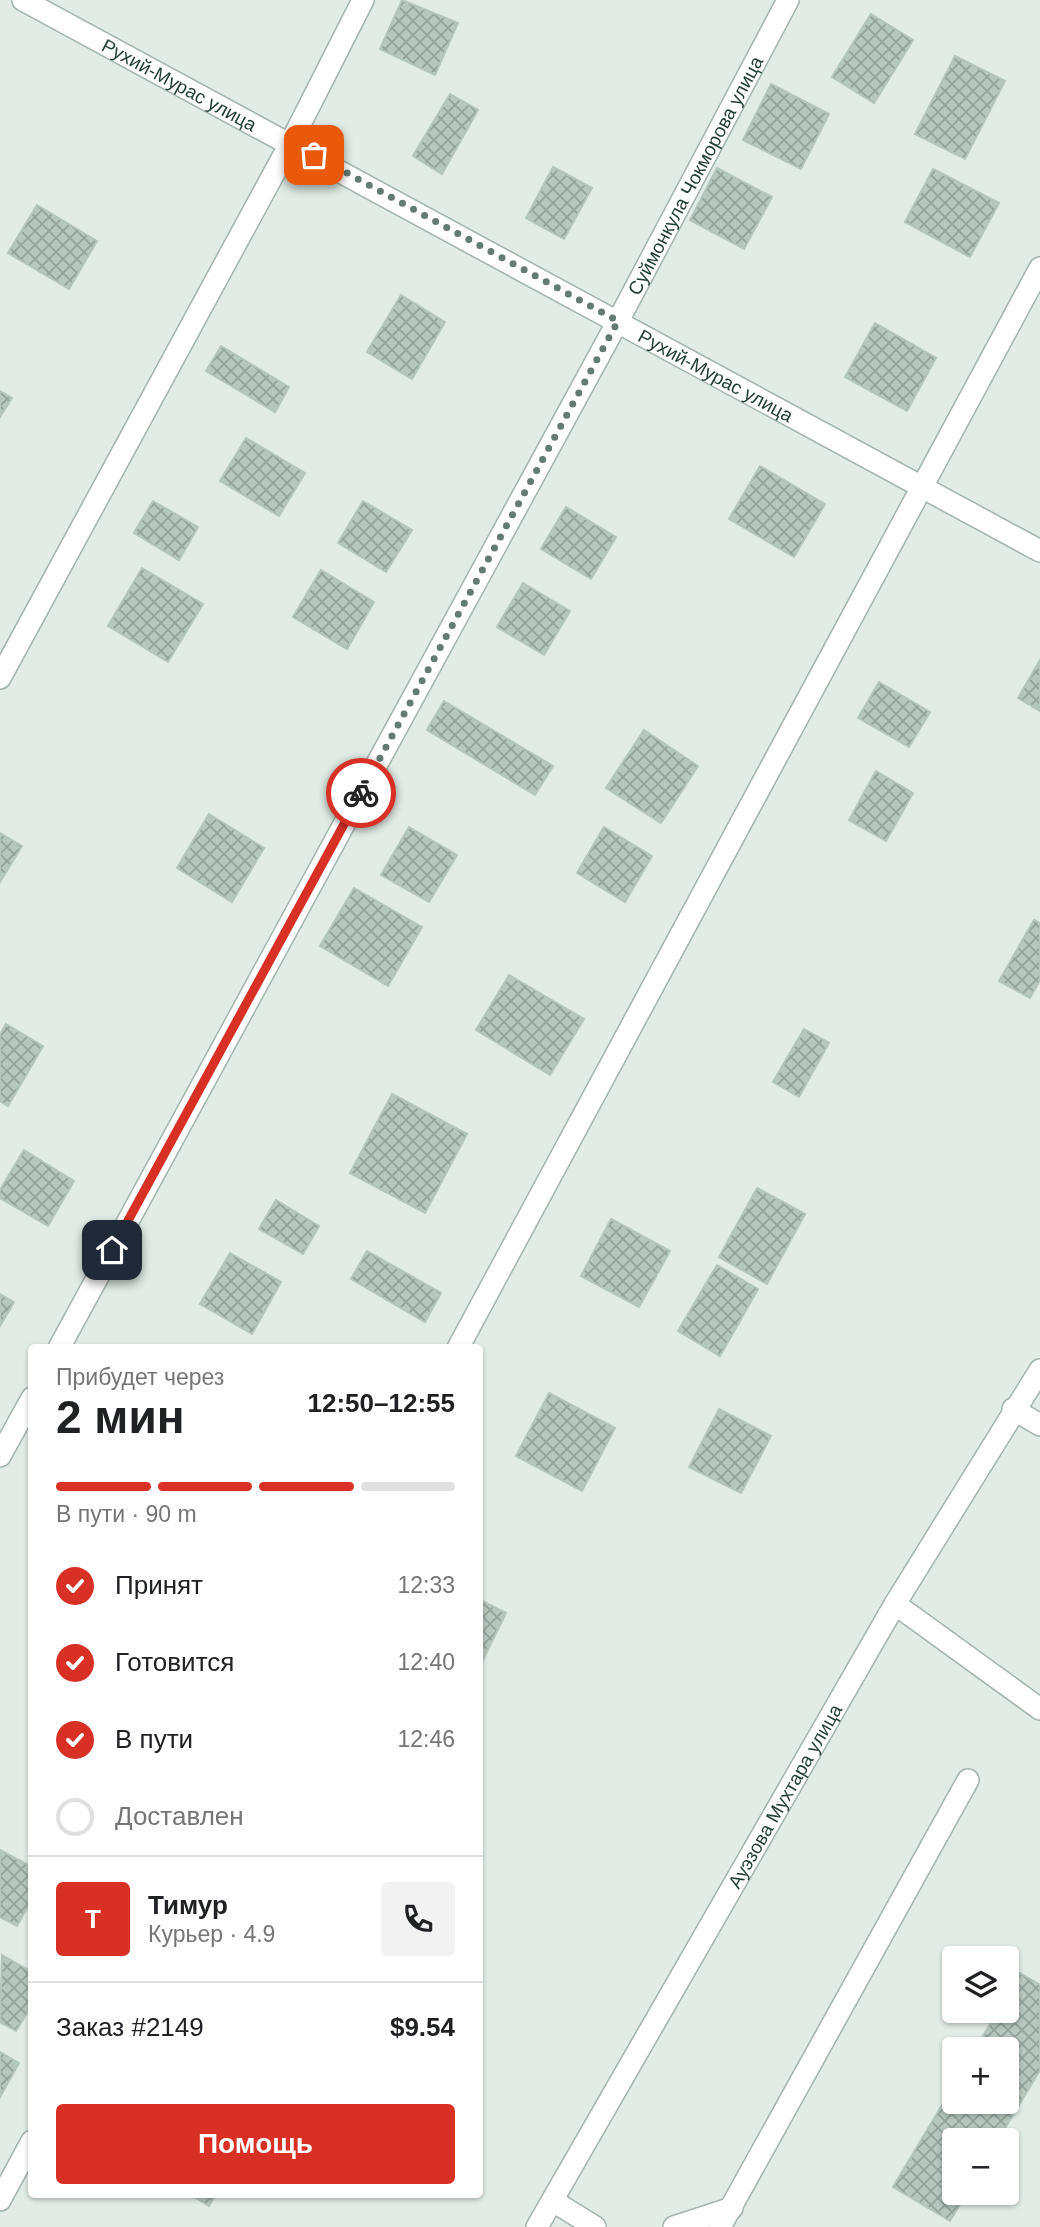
<!DOCTYPE html>
<html lang="ru">
<head>
<meta charset="utf-8">
<style>
	body { margin:0; font-family:Helvetica,sans-serif; background:#f2f2f2; color:#202124; height:100vh; display:flex; flex-direction:column; font-size:26px; white-space:nowrap }
	* { box-sizing:border-box; margin:0 }
	p { font-size:23px; color:#757577 }
	.icon { flex:none; width:38px; height:38px; fill:none; stroke:currentColor; stroke-width:2; stroke-linecap:round; stroke-linejoin:round }
	.map { position:relative; flex:1; overflow:hidden }
	.side { position:absolute; left:28px; top:1344px; width:455px; height:854px; display:flex; flex-direction:column; background:#fff; border-radius:7px; box-shadow:0 2px 5px #0004 }
	.side>* { flex:none }
	.fabs { position:absolute; left:942px; top:1946px; display:grid; gap:14px }
	.fabs a { display:grid; place-items:center; width:77px; height:77px; border-radius:7px; background:#fff; box-shadow:0 2px 5px #0004; font-size:35px }
	.pin { position:absolute; display:grid; place-items:center; width:60px; height:60px; color:#fff; margin:-30px; border-radius:14px; box-shadow:0 4px 10px #0006 }
	.courier { position:absolute; display:grid; place-items:center; width:70px; height:70px; margin:-35px; border:5px solid #d93025; border-radius:50%; background:#fff; color:#222; box-shadow:0 2px 9px #0007 }
	.overview em { font-style:normal; font-weight:800 }
	.overview div { display:flex; flex-direction:column-reverse }
	.overview { display:flex; align-items:center; justify-content:space-between; height:119px; padding:0 28px }
	h1 { font-size:46px; font-weight:800; line-height:52px }
	.bar { display:grid; grid-template-columns:repeat(4,1fr); gap:10px 7px; align-content:center; height:84px; padding:0 28px }
	.bar i { height:9px; border-radius:5px; background:#e0e0e0 }
	.bar .active { background:#d93025 }
	.bar p { grid-column:span 4 }
	.line { display:flex; align-items:center; gap:18px; padding:0 28px; border-top:2px solid #e0e0e0 }
	.line div { flex:1 }
	.round { display:grid; place-items:center; flex:none; width:74px; height:74px; border-radius:7px; background:#f2f2f2 }
	ol { padding:0 28px; list-style:none }
	li { display:flex; align-items:center; gap:21px; height:77px }
	li p { margin-inline-start:auto }
	li .icon { padding:7px; border-radius:50%; background:#d93025; color:#fff; stroke-width:4 }
	li:last-child { color:#757577 }
	li i { width:38px; height:38px; border:4px solid #e0e0e0; border-radius:50% }
	.cta { display:flex; gap:14px; margin-top:auto; padding:14px 28px }
	.cta a { flex:1; height:80px; border-radius:7px; background:#d93025; color:#fff; font-size:28px; font-weight:800; line-height:80px; text-align:center }
	.map>svg:first-child { display:block }
</style>
</head>
<body>
<div class="map">
<svg width="1040" height="2227" viewBox="0 0 1040 2227">
	<defs>
		<pattern id="building-cross-hatch" width="8" height="8" patternUnits="userSpaceOnUse" patternTransform="scale(1.75)"><rect width="8" height="8" fill="#b5c7be"/><path d="M0 0l8 8M0 8l8-8" fill="none" stroke="#93a39b"/></pattern>
	</defs>
	<rect width="100%" height="100%" fill="#e0ece5"/>
	<!-- building -->
	<path fill="url(#building-cross-hatch)" stroke="#b2c6bc" stroke-width="2" d="M 402,0 L 458,23 L 435,75 L 380,49 Z
		M 871,14 L 913,40 L 874,103 L 832,77 Z
		M 955,56 L 1005,81 L 965,159 L 915,134 Z
		M 771,84 L 829,114 L 801,169 L 743,140 Z
		M 450,94 L 478,110 L 442,174 L 413,156 Z
		M 553,167 L 592,188 L 564,239 L 526,218 Z
		M 717,168 L 772,197 L 744,249 L 690,220 Z
		M 933,169 L 999,203 L 970,257 L 905,222 Z
		M 37,205 L 97,241 L 69,289 L 8,253 Z
		M 401,295 L 445,322 L 412,379 L 367,352 Z
		M 875,323 L 936,358 L 907,411 L 845,377 Z
		M 221,346 L 289,387 L 275,412 L 206,371 Z
		M 0,391 L 12,398 L 0,417 Z
		M 246,438 L 305,473 L 279,516 L 220,481 Z
		M 760,466 L 825,504 L 794,557 L 729,519 Z
		M 153,501 L 198,527 L 179,560 L 134,533 Z
		M 363,501 L 412,530 L 386,572 L 338,543 Z
		M 566,507 L 616,537 L 591,579 L 541,549 Z
		M 142,568 L 203,604 L 168,662 L 108,626 Z
		M 321,570 L 374,602 L 347,649 L 293,617 Z
		M 523,583 L 570,611 L 544,655 L 497,627 Z
		M 1040,660 L 1040,711 L 1018,698 Z
		M 879,682 L 930,712 L 909,747 L 858,718 Z
		M 444,701 L 553,766 L 535,795 L 427,730 Z
		M 644,730 L 698,766 L 661,823 L 606,788 Z
		M 876,771 L 913,793 L 886,841 L 849,820 Z
		M 209,814 L 264,848 L 232,902 L 177,868 Z
		M 409,827 L 457,855 L 429,902 L 381,875 Z
		M 604,827 L 652,856 L 625,902 L 577,873 Z
		M 0,833 L 22,846 L 0,882 Z
		M 354,888 L 422,927 L 388,986 L 320,946 Z
		M 1034,920 L 1040,923 L 1040,980 L 1030,998 L 999,981 Z
		M 509,975 L 584,1019 L 550,1075 L 476,1030 Z
		M 6,1024 L 43,1046 L 8,1106 L 0,1101 L 0,1035 Z
		M 804,1029 L 829,1043 L 799,1097 L 773,1082 Z
		M 392,1094 L 467,1134 L 425,1213 L 350,1173 Z
		M 24,1150 L 74,1181 L 48,1226 L 0,1198 L 0,1190 Z
		M 757,1188 L 805,1214 L 767,1284 L 719,1257 Z
		M 276,1200 L 319,1226 L 303,1254 L 259,1229 Z
		M 611,1219 L 670,1251 L 639,1307 L 581,1276 Z
		M 367,1251 L 441,1293 L 425,1322 L 351,1279 Z
		M 230,1253 L 281,1282 L 252,1334 L 200,1304 Z
		M 717,1265 L 758,1289 L 720,1356 L 678,1331 Z
		M 0,1294 L 14,1302 L 0,1326 Z
		M 549,1393 L 615,1428 L 582,1491 L 516,1456 Z
		M 719,1409 L 771,1436 L 741,1493 L 689,1467 Z
		M 480,1600 L 506,1613 L 480,1666 Z
		M 0,1850 L 32,1867 L 32,1899 L 17,1926 L 0,1917 Z
		M 2,1955 L 32,1972 L 32,2005 L 16,2031 L 0,2022 Z
		M 1020,1973 L 1040,1985 L 1040,2070 L 998,2140 L 954,2140 L 954,2193 L 967,2193 L 950,2221 L 893,2187 L 954,2085 L 954,2102 L 1006,2102 L 1006,2049 L 975,2049 L 998,2011 L 1006,2011 L 1006,1997 Z
		M 0,2052 L 19,2063 L 0,2097 Z
		M 190,2194 L 216,2194 L 209,2206 Z"/>
	<g fill="none" stroke-linecap="round" stroke-linejoin="round">
		<!-- minor casing -->
		<g stroke="#a2b4ac" stroke-width="24">
			<g id="minor">
				<path id="s1" d="M 23,0 L 1040,551"/>
				<path d="M 0,678 L 291,142 L 363,0"/>
				<path id="s2" d="M 59,1348 L 618,321 L 788,0"/>
				<path d="M 458,1348 L 1040,268"/>
				<path d="M 1013,1409 L 1040,1425"/>
				<path d="M 0,1456 L 32,1398"/>
				<path d="M 895,1604 L 1040,1709"/>
				<path d="M 0,2200 L 32,2141"/>
				<path d="M 553,2201 L 595,2227"/>
				<path id="s3" d="M 537,2227 L 895,1604 L 1040,1370"/>
				<path d="M 674,2227 L 732,2208"/>
				<path d="M 720,2227 L 968,1780"/>
			</g>
		</g>
		<!-- minor -->
		<use href="#minor" stroke="#fff" stroke-width="21"/>
	</g>
	<g fill="none" stroke-linecap="round" stroke-linejoin="round">
		<!-- done -->
		<path stroke="#637b71" stroke-width="7" stroke-dasharray="0 12.6" d="M 314,155 L 618,321 L 361,793"/>
		<!-- route -->
		<path stroke="#d93025" stroke-width="9" d="M 112,1250 L 361,793"/>
	</g>
	<g text-anchor="middle" stroke-width="7" stroke-linejoin="round" paint-order="stroke">
		<!-- street labels -->
		<g font-size="19" fill="#1f3e33" stroke="#f0f8f4">
			<text dy="7" stroke="none"><textPath href="#s1" startOffset="178">Рухий-Мурас улица</textPath></text>
			<text dy="7" stroke="none"><textPath href="#s2" startOffset="1334">Суймонкула Чокморова улица</textPath></text>
			<text dy="7" stroke="none"><textPath href="#s1" startOffset="788">Рухий-Мурас улица</textPath></text>
			<text dy="7" stroke="none"><textPath href="#s3" startOffset="497">Ауэзова Мухтара улица</textPath></text>
		</g>
	</g>
</svg>
<div class="fabs">
<a><svg class="icon" aria-label="layers" viewBox="0 0 24 24"><path d="M12 4l9 5-9 5-9-5zM3 14l9 5 9-5"/></svg></a>
<a>+</a>
<a>−</a>
</div>
<div class="pin" style="left:314px;top:155px;background:#ea580c"><svg class="icon" aria-label="bag" viewBox="0 0 24 24"><path d="M5 8h14l-1 12H6zM9 8a3 3 0 0 1 6 0"/></svg></div>
<div class="pin" style="left:112px;top:1250px;background:#1f2937"><svg class="icon" aria-label="home" viewBox="0 0 24 24"><path d="M3 11l9-7 9 7M6 9v11h12V9"/></svg></div>
<div class="courier" style="left:361px;top:793px"><svg class="icon" aria-label="bike" viewBox="0 0 24 24"><circle cx="6" cy="16" r="4"/><circle cx="18" cy="16" r="4"/><path d="M6 16l4-8h5l3 8M10 8l3 8H6M13 5h3"/></svg></div>
<section class="side">
<div class="overview"><div><h1>2 мин</h1><p>Прибудет через</p></div><em>12:50–12:55</em></div>
<div class="bar"><i class="active"></i><i class="active"></i><i class="active"></i><i></i><p>В пути · 90 m</p></div>
<ol>
<li><svg class="icon" aria-label="check" viewBox="0 0 24 24"><path d="M5 12l5 5 9-10"/></svg>Принят<p>12:33</p></li>
<li><svg class="icon" aria-label="check" viewBox="0 0 24 24"><path d="M5 12l5 5 9-10"/></svg>Готовится<p>12:40</p></li>
<li><svg class="icon" aria-label="check" viewBox="0 0 24 24"><path d="M5 12l5 5 9-10"/></svg>В пути<p>12:46</p></li>
<li><i></i>Доставлен</li>
</ol>
<div class="line" style="height:126px"><b class="round" style="background:#d93025;color:#fff">Т</b><div><b>Тимур</b><p>Курьер · 4.9</p></div><a class="round"><svg class="icon" aria-label="phone" viewBox="0 0 24 24"><path d="M5 4h4l2 5-3 2q2 4 5 5l2-3 5 2v4C11 20 4 13 5 4z"/></svg></a></div>
<div class="line" style="height:91px"><div>Заказ #2149</div><b>$9.54</b></div>
<div class="cta"><a>Помощь</a></div>
</section>
</div>
</body>
</html>
